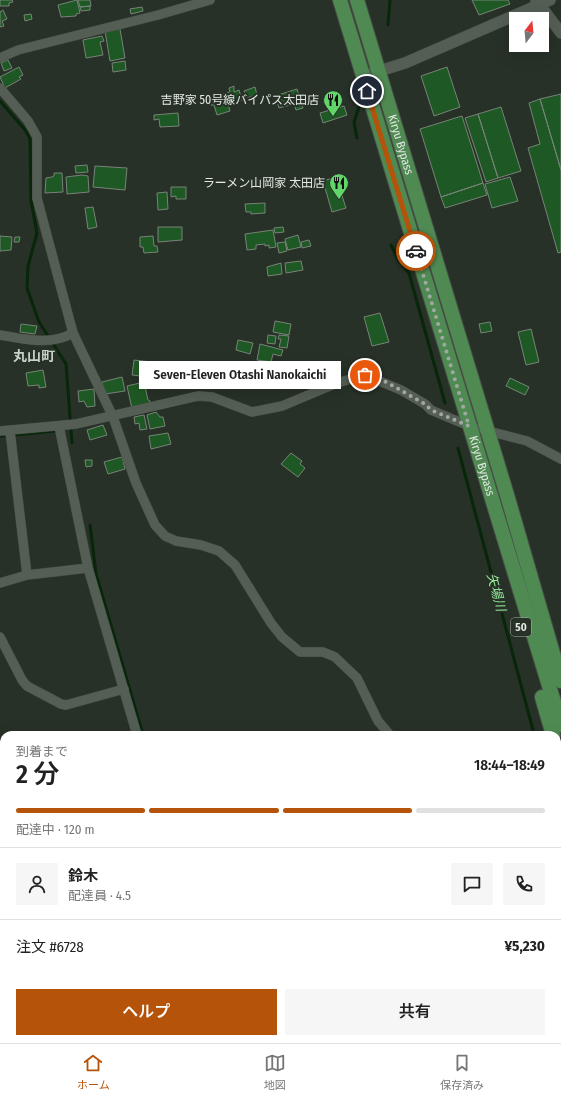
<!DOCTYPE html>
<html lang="ja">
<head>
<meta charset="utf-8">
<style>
	body { margin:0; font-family:"Fira Sans Condensed","Noto Sans JP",sans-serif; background:#f6f6f6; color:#222; height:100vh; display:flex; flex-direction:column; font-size:15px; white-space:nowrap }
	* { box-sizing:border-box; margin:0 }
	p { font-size:13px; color:#767676 }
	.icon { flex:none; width:22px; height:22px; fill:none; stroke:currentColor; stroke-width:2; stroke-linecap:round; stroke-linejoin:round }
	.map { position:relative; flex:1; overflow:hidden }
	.details { position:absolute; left:0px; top:731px; width:561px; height:312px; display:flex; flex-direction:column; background:#fff; border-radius:12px 12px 0 0; box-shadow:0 4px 16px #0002 }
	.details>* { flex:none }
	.needle { width:26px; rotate:16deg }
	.buttons { position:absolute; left:509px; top:12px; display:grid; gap:8px }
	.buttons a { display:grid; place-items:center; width:40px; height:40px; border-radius:0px; background:#fff; box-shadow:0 4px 16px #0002; font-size:20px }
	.pin { position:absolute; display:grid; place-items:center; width:34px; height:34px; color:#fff; margin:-17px; border:2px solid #fff; border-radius:50%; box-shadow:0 1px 4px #0007 }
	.courier { position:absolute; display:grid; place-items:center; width:40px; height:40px; margin:-20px; border:3px solid #b45309; border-radius:50%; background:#fff; color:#222; box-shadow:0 1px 5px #0007 }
	.bubble { position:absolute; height:28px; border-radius:0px; background:#fff; box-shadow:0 4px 16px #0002; font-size:13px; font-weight:600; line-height:28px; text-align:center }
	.headline em { font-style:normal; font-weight:600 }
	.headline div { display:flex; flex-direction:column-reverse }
	.headline { display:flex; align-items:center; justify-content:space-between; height:68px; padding:0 16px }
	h1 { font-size:26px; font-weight:600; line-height:30px }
	.bar { display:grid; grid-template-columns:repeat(4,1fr); gap:6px 4px; align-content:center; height:48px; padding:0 16px }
	.bar i { height:5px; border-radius:3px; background:#e0e0e0 }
	.bar .on { background:#b45309 }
	.bar p { grid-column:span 4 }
	.line { display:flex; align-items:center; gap:10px; padding:0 16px; border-top:1px solid #e0e0e0 }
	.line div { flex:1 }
	.round { display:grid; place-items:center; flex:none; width:42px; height:42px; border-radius:0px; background:#f6f6f6 }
	.button { display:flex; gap:8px; margin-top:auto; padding:8px 16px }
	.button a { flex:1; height:46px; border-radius:0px; background:#b45309; color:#fff; font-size:16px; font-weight:600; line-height:46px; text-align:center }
	.button a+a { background:#f6f6f6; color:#222 }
	.dock { display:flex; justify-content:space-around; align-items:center; height:56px; border-top:1px solid #e0e0e0; background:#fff; font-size:11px; color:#767676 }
	.dock a { display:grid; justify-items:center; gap:2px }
	.dock .on { color:#b45309 }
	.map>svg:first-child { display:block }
</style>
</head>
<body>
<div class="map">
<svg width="561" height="1043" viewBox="0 0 561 1043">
	<rect width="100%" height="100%" fill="#273127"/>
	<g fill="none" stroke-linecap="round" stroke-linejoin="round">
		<!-- stream -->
		<path stroke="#07260a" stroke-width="3" d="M 388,25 L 390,0
			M 0,101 L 26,131 L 30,139 L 31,201 L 37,233 L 28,266 L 27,288 L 39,322 L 66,364 L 72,443
			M 357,138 L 354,122 L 360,104
			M 391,245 L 399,261 L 409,273 L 445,403
			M 14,435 L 55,431
			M 0,436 L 4,436
			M 458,448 L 534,734 L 536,735
			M 90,525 L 96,574 L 143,735
			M 264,1039 L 268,1043"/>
	</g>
	<!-- building -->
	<path fill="#1e5824" stroke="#788378" d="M 0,0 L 12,0 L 13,2 L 9,3 L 9,6 L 0,6 Z
		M 77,0 L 80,13 L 76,14 L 76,16 L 61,17 L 58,5 Z
		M 78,0 L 90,0 L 91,6 L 80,7 Z
		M 472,0 L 508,0 L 510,4 L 479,15 Z
		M 90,6 L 90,10 L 81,11 L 80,7 Z
		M 142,7 L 143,11 L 131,14 L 130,9 Z
		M 3,10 L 7,19 L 2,21 L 4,26 L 0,27 L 0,12 Z
		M 31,14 L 32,19 L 25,21 L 24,15 Z
		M 120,29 L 125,58 L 110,61 L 105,31 Z
		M 102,36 L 104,41 L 100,42 L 103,55 L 86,58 L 83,40 Z
		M 8,60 L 12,68 L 4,71 L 1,63 Z
		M 125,61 L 126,70 L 113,72 L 112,63 Z
		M 19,67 L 23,75 L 19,77 L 21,79 L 5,88 L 0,77 Z
		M 447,67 L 460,107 L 434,116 L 421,76 Z
		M 234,86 L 234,92 L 239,90 L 242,100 L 228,104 L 230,111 L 217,115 L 214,105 L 211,105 L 209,98 L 230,92 L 229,88 Z
		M 255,87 L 257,95 L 246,98 L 244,91 Z
		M 297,89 L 303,108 L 296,110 L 294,104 L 279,108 L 275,96 Z
		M 561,94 L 561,170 L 540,99 Z
		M 540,99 L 561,170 L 561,252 L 558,253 L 528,148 L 540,144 L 529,103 Z
		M 344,106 L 347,115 L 323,123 L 320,113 Z
		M 501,107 L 521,171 L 498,178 L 478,114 Z
		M 178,113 L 179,126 L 160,127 L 159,119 L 154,120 L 154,115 Z
		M 478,114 L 498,178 L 486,182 L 465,118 Z
		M 462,116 L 483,183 L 441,197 L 420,129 Z
		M 87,165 L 88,172 L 76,173 L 75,166 Z
		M 95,166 L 127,168 L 125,190 L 93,187 Z
		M 54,173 L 62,173 L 63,192 L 45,193 L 46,178 L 52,177 L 54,176 Z
		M 82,175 L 88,176 L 89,192 L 67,194 L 66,177 Z
		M 336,177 L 346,208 L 332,212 L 323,181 Z
		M 510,177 L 518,201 L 492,208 L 485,184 Z
		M 483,183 L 487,195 L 445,208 L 441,197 Z
		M 171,187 L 186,187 L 186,199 L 176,199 L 176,196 L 171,197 Z
		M 167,192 L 168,209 L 158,210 L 157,193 Z
		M 265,203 L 265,213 L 251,214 L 251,212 L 246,212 L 245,204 Z
		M 93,207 L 97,227 L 88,229 L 85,208 Z
		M 158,227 L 182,227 L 182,240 L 158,242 Z
		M 283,227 L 284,232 L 275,233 L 274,228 Z
		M 273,230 L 276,247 L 269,248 L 269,245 L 265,246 L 265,244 L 256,245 L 256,249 L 247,250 L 245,234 Z
		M 298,235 L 301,247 L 288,250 L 285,239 Z
		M 0,236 L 12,237 L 11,250 L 0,251 Z
		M 153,236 L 154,246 L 157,246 L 158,252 L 144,253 L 143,247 L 140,247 L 140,237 Z
		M 15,237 L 20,237 L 19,242 L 14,242 Z
		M 309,240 L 311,246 L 302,248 L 301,242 Z
		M 285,242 L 287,251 L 279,253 L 277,243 Z
		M 301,261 L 303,270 L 286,273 L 285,263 Z
		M 281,263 L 282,274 L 268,276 L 267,267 Z
		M 380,313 L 389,342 L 372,346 L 364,317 Z
		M 275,321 L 291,324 L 289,335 L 273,332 Z
		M 490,322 L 492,331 L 481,333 L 479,324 Z
		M 21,324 L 37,326 L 35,334 L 20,332 Z
		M 531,329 L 539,362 L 526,365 L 518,332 Z
		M 268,335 L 276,336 L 275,344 L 267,343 Z
		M 279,335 L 289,336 L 287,348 L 279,347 L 281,339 L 278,339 Z
		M 238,340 L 253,343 L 250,354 L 236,350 Z
		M 260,344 L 283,350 L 281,356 L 273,354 L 271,362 L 257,360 Z
		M 134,360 L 160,363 L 158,378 L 132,375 Z
		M 166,366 L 172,366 L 172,371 L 165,370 Z
		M 43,370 L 46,387 L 39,388 L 39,385 L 28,386 L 26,373 Z
		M 162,371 L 170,372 L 169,377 L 161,376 Z
		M 122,377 L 125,391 L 105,394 L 102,382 Z
		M 510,378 L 529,387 L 525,395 L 506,386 Z
		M 144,382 L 148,400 L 150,401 L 151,407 L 132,409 L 127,386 Z
		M 94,389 L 95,406 L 87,407 L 84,401 L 79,402 L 78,391 Z
		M 156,412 L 160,417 L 163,417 L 165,426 L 150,429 L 147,415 Z
		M 144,415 L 147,429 L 140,430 L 139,423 L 135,424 L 134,417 Z
		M 103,425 L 107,435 L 90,440 L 87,430 Z
		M 168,433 L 171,444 L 151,449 L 149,436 Z
		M 291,453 L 302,461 L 300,464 L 305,468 L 298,477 L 281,464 Z
		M 122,457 L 125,469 L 108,474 L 104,462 Z
		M 85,460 L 92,460 L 92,466 L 86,467 Z"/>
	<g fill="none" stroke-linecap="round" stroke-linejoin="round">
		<!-- minor casing -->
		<g stroke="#474f47" stroke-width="10">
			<path id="minor" d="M 0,58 L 18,50 L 158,15 L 210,0
				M 0,88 L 28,121 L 37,137 L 37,198 L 73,333 L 113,417 L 136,483 L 155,525 L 165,536 L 176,541 L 201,545 L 219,551 L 235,565 L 271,623 L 282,637 L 300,652 L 323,652 L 335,657 L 357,678 L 378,721 L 390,735
				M 0,335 C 25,339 50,346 73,333
				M 59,426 L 88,568 L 137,735
				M 0,431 L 76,424 L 198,396 L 212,397 L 252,412 L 282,406 L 337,383 L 365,375 L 401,390 L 425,404 L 431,410 L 469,426 L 527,441 L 561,459
				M 10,431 L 27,575
				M 0,583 L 27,575 L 88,568
				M 0,637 L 22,680 L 27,686 L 61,704 L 66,705 L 124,689
				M 557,932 L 561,932
				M 94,1039 L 94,1043
				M 253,1039 L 257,1043
				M 351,1043 L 352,1039"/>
		</g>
		<!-- tertiary casing -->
		<g stroke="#474f47" stroke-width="12">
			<path id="tertiary" d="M 536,0 L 561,33
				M 363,76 L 405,63 L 550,0
				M 482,1043 L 483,1039"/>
		</g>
		<!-- secondary casing -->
		<g stroke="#474f47" stroke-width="14">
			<path id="secondary" d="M 0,998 L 4,1011
				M 13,1039 L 14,1043"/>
		</g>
		<!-- primary casing -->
		<g stroke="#474f47" stroke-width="16">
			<path id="primary" d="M 0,883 L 4,884
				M 557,997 L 561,998"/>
		</g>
		<!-- trunk casing -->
		<g stroke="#474f47" stroke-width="16">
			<g id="trunk">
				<path id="s1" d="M 340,0 L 561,725"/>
				<path id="s2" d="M 357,0 L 507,495 L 561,681"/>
				<path d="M 542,697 L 553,735"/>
				<path d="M 557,747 L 561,761"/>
			</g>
		</g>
		<!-- minor -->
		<use href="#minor" stroke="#545e54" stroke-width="9"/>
		<!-- tertiary -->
		<use href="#tertiary" stroke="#545e54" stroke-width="11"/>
		<!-- secondary -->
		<use href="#secondary" stroke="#526e54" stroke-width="12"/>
		<!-- primary -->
		<use href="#primary" stroke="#517f53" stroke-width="14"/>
		<!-- trunk -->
		<use href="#trunk" stroke="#508a53" stroke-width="14"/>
	</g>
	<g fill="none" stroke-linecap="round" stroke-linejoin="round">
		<!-- done -->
		<path stroke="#a1a8a1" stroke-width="4" stroke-dasharray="0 7.2" d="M 365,375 L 386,382 L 425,404 L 431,410 L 469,426 L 416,251"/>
		<!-- route -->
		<path stroke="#b45309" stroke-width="5" d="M 367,91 L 416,251"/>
	</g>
	<!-- icons -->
	<defs>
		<g id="restaurant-pin" transform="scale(1)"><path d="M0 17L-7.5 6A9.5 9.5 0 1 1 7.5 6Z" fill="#61d46a" stroke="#273127"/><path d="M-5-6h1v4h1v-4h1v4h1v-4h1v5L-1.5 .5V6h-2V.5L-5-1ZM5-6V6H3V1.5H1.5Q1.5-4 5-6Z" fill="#111"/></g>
	</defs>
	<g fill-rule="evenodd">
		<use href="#restaurant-pin" x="333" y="100"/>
		<use href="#restaurant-pin" x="339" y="183"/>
	</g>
	<g text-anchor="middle" stroke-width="4" stroke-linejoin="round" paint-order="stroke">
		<!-- shield labels -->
		<rect fill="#273127" stroke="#aab1aa" stroke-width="1" x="511" y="618" width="20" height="18" rx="3"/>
		<g font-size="11" font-weight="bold" fill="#e2e8e2">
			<text x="521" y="631">50</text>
		</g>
		<!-- poi labels -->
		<g font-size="12" fill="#e2e8e2" stroke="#273127" text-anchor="end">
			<text x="319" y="104">吉野家 50号線バイパス太田店</text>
			<text x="325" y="187">ラーメン山岡家 太田店</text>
		</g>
		<!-- street labels -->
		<g font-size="12" fill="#e2e8e2" stroke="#273127">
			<text dy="4" stroke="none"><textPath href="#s2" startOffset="151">Kiryu Bypass</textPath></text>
			<text dy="4" stroke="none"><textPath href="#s1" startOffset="487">Kiryu Bypass</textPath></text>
		</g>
		<!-- water labels -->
		<g font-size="13" font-style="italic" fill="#96e699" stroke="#273127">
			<text transform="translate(497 592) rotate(75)" y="5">矢場川</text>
		</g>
		<!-- quarter labels -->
		<g font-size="14" font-weight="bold" fill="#c6d2c6" stroke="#273127">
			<text x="34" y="361">丸山町</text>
		</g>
	</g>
</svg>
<div class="buttons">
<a><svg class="needle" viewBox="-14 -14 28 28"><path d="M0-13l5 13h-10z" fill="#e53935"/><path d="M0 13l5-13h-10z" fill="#767676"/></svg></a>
</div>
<div class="pin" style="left:365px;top:375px;background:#ea580c"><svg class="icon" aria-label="bag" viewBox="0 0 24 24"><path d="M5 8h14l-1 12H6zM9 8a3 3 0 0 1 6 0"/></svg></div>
<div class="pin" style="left:367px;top:91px;background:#1f2937"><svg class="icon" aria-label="home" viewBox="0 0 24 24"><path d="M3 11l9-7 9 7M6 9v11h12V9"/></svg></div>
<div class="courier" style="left:416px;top:251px"><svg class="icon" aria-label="car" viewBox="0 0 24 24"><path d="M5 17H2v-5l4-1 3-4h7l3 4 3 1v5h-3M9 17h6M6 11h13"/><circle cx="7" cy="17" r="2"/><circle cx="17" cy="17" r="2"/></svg></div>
<div class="bubble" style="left:139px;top:361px;width:202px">Seven-Eleven Otashi Nanokaichi</div>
<section class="details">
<div class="headline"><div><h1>2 分</h1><p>到着まで</p></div><em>18:44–18:49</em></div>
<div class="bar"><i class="on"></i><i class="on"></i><i class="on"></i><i></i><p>配達中 · 120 m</p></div>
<div class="line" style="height:72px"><a class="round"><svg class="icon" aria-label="person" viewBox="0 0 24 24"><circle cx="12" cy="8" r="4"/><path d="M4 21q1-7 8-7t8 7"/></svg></a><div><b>鈴木</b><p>配達員 · 4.5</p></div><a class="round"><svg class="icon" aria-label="chat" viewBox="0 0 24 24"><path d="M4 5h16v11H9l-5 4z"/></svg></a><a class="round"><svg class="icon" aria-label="phone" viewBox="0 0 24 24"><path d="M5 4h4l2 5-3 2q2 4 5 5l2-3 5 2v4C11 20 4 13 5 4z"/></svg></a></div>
<div class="line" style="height:52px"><div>注文 #6728</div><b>¥5,230</b></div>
<div class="button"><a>ヘルプ</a><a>共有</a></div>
</section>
</div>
<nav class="dock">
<a class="on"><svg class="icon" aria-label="home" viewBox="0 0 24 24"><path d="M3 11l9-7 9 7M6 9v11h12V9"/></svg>ホーム</a>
<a><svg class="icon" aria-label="map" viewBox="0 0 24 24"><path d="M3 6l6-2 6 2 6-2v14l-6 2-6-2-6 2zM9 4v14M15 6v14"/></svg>地図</a>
<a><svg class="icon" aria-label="saved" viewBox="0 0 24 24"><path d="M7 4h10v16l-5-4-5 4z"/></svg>保存済み</a>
</nav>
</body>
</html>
